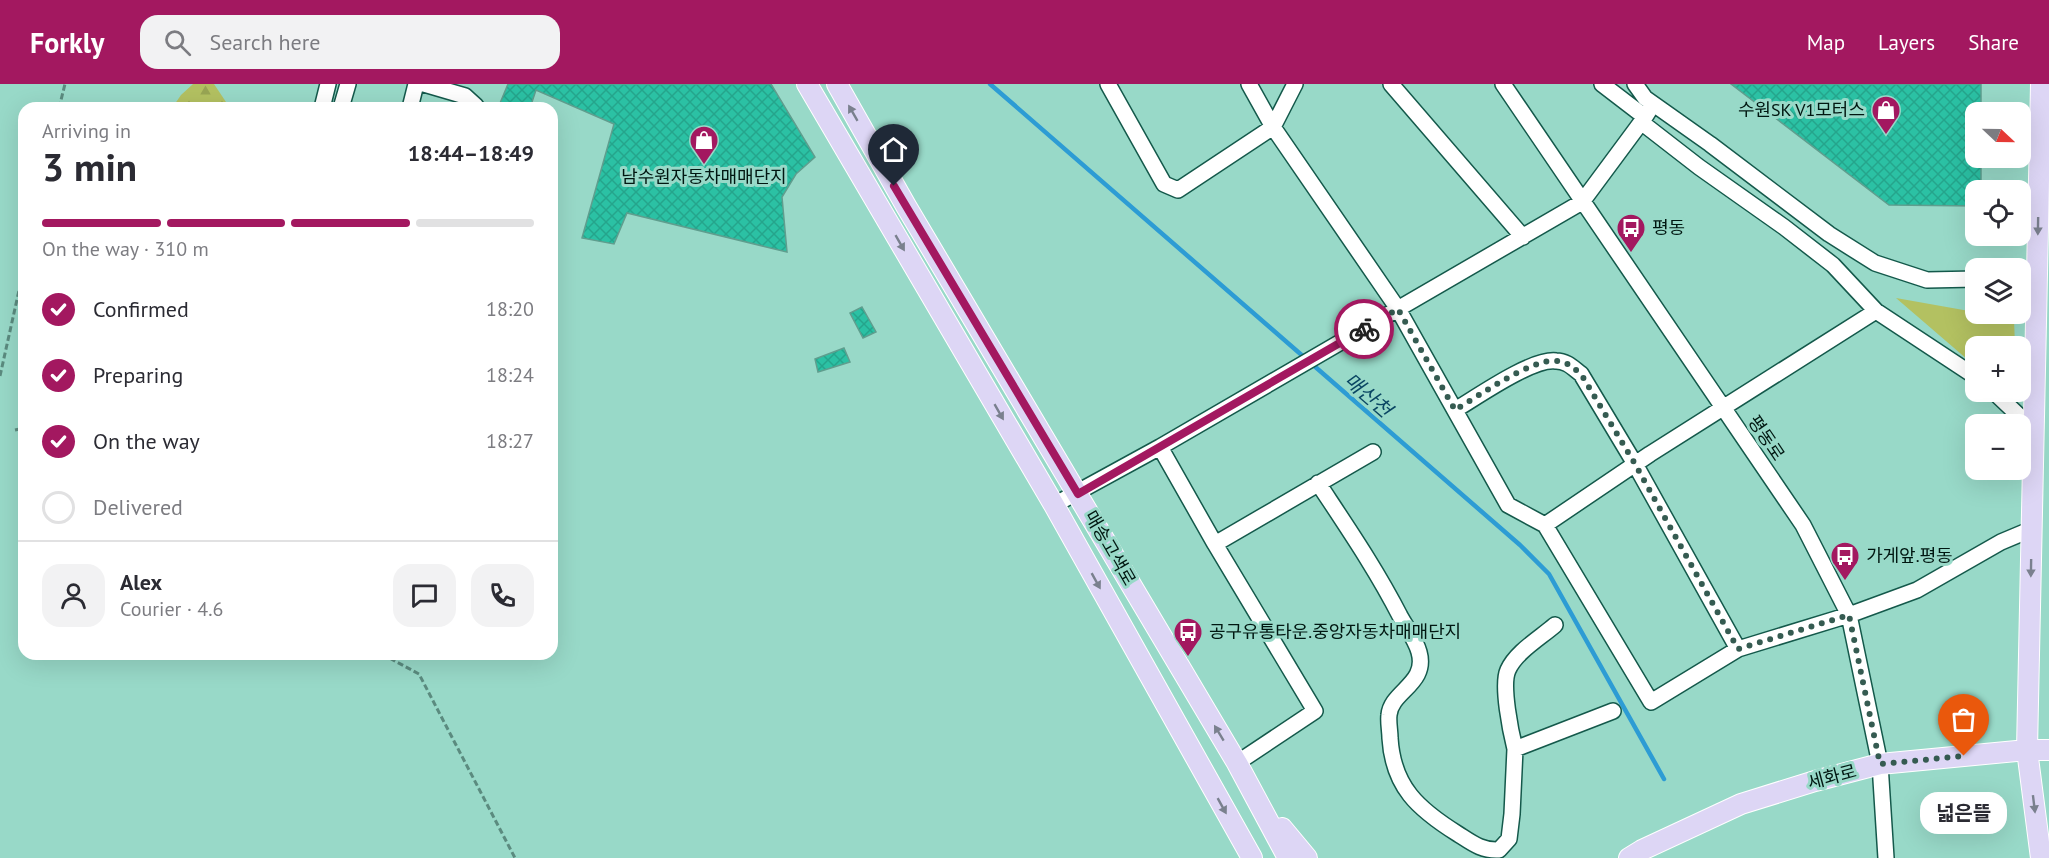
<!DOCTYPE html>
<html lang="en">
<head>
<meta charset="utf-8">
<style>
	body { margin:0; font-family:"PT Sans","Noto Sans KR",sans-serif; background:#f2f2f3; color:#2b2b33; height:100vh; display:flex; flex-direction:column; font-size:22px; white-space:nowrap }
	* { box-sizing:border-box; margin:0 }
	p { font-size:20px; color:#7c7c81 }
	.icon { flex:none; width:33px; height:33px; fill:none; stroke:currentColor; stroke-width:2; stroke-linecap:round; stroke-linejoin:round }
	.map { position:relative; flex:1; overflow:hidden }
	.details { position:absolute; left:18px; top:18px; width:540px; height:558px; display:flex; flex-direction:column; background:#fff; border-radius:18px; box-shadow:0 6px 24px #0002 }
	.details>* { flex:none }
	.needle { width:39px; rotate:112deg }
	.fabs { position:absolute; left:1965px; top:18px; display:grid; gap:12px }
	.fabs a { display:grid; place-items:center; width:66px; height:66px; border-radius:12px; background:#fff; box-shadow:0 6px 24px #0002; font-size:30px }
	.pin { position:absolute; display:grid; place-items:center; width:51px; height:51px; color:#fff; margin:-62px -26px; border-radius:50% 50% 50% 0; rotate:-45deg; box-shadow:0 0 6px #0007 }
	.pin .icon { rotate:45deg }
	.courier { position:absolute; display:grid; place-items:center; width:60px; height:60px; margin:-30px; border:4px solid #a31860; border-radius:50%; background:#fff; color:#222; box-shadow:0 2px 8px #0007 }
	.bubble { position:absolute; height:42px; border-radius:18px; background:#fff; box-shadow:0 6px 24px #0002; font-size:20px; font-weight:700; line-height:42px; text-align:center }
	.head em { font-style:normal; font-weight:700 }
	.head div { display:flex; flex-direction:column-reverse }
	.head { display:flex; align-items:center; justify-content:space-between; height:102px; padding:0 24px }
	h1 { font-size:39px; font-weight:700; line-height:45px }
	.bar { display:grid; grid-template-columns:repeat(4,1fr); gap:9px 6px; align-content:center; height:72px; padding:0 24px }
	.bar i { height:8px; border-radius:4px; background:#e1e1e2 }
	.bar .current { background:#a31860 }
	.bar p { grid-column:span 4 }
	.line { display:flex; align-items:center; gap:15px; padding:0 24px; border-top:2px solid #e1e1e2 }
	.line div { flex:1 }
	.round { display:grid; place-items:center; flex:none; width:63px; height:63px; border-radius:18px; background:#f2f2f3 }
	ol { padding:0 24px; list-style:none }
	li { display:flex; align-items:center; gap:18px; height:66px }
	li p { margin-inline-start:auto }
	li .icon { padding:6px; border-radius:50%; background:#a31860; color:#fff; stroke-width:4 }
	li:last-child { color:#7c7c81 }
	li i { width:33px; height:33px; border:3px solid #e1e1e2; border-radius:50% }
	header { display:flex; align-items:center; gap:36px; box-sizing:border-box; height:84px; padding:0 30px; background:#a31860; color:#fff }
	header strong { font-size:28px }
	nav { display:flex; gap:33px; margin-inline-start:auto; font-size:21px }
	.search { width:420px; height:54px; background:#f2f2f3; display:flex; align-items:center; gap:15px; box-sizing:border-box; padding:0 21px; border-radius:18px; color:#7c7c81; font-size:22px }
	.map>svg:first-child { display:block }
</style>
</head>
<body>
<header>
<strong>Forkly</strong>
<div class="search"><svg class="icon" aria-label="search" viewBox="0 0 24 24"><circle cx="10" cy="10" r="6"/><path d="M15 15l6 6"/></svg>Search here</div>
<nav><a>Map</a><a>Layers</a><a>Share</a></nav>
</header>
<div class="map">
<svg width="2049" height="774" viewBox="0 0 2049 774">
	<defs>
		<pattern id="forest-firs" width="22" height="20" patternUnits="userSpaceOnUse" patternTransform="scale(1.5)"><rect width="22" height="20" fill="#b3c161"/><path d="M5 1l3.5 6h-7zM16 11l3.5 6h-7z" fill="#98a553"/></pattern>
		<pattern id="building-cross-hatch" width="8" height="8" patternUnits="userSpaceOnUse" patternTransform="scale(1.5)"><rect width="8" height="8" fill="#2bc1a4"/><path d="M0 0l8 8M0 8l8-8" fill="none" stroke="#25a58c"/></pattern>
	</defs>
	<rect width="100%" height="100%" fill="#98d9c8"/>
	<!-- forest -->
	<path fill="url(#forest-firs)" d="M 193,0 L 214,0 L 230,24 L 172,24 L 181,11 Z"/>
	<!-- green -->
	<path fill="#b3c161" d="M 1896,214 L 2014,235 L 2015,262 L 1976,262 L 1975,282 Z"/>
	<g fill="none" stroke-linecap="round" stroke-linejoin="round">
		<!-- stream -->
		<path stroke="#2d9cd4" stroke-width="4.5" d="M 990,0 L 1520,461 L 1549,490 L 1664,695"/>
	</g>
	<!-- building -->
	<path fill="url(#building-cross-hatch)" stroke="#5f9e8e" stroke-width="1.5" d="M 508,0 L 771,0 L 815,73 L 796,90 L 782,113 L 787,168 L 627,129 L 614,160 L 582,154 L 614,40 L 536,6 L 530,24 L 498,24 Z
		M 1731,0 L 1981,0 L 1981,28 L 1976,28 L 1976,74 L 1981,74 L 1981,106 L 1976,106 L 1976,122 L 1889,121 Z
		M 862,223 L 876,248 L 863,254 L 850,229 Z
		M 844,264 L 850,278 L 818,288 L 815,275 Z"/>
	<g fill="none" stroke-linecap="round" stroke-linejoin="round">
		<!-- minor casing -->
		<g stroke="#14594b" stroke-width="18">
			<path id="minor" d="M 424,0 L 465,12 L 476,22 L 476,24
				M 1108,0 L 1164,100 L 1178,106 L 1273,43 L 1295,0
				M 1249,0 L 1273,43 L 1398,225 L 1508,421 L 1545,441
				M 1391,0 L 1523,153
				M 1503,0 L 1803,441 L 1849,531 L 1880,680 L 1886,774
				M 1602,0 L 1645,33 L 1650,25
				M 1635,0 L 1645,14 L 1710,60 L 1829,150 L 1875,179 L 1927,196 L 1976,195
				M 322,24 L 328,0
				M 341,24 L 348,0
				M 410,24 L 416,0
				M 1641,38 L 1699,83 L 1784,143 L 1833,181 L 1876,227 L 1976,293
				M 2020,194 L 2037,193
				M 1876,227 L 1650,370 L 1545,441 L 1651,618 L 1738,565 L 1849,531 L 1917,506 L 2001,458 L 2032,445
				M 1994,308 L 2034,346
				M 1455,326 C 1477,313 1532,274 1556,277 C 1567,277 1573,284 1581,290 L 1635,380 L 1738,565
				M 1160,363 L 1215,460 L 1315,627 L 1237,679
				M 1318,399 C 1347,443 1376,485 1400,532 C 1406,543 1416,556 1419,568 C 1428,600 1391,607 1389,631 C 1388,638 1390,647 1390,654 C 1393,703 1418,725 1458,750 C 1472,759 1482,767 1499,766 L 1509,755 L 1512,730 L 1515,665
				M 1054,421 L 1160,363 L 1582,118 L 1645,33
				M 1215,460 L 1373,368
				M 1555,541 C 1540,554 1516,568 1508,586 C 1501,601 1511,649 1515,665 L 1613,627"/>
		</g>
		<!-- major casing -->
		<g stroke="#fff" stroke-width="22">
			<path id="major" d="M 807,0 L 1054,421 L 1252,774
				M 837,0 L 906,122 L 1237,679 L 1288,774
				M 1282,744 L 1307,774
				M 1629,774 L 1642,766 L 1741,720 L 1815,697 L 1880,680 L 2027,666 L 2049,666
				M 2041,774 L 2027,666 L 2041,0"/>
		</g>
		<!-- path -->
		<path stroke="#5b8b7f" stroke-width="3" stroke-dasharray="6 3" stroke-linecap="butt" d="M 59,24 L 65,0
			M 0,292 L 24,184
			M 15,346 L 24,344
			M 382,570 L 419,590 L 515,774"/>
		<!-- minor -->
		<use href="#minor" stroke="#fff" stroke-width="15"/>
		<!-- major -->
		<use href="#major" stroke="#ddd6f5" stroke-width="20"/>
	</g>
	<!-- one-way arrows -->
	<defs><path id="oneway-solid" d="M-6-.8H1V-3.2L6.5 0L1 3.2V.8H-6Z" transform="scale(1.5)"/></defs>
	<g fill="#7a808e">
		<use href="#oneway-solid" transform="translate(853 29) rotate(-120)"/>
		<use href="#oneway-solid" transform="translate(2038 142) rotate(91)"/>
		<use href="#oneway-solid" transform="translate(900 159) rotate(60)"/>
		<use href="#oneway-solid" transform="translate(999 328) rotate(60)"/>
		<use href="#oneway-solid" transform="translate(2031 484) rotate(91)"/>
		<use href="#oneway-solid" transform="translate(1096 497) rotate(61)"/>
		<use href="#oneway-solid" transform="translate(1219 649) rotate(-121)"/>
		<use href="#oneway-solid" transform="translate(2034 720) rotate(83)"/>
		<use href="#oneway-solid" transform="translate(1222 722) rotate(61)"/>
	</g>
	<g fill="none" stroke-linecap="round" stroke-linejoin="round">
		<!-- done -->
		<path stroke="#355b51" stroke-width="6" stroke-dasharray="0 10.8" d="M 1364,245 L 1398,225 L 1455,326 C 1477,313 1532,274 1556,277 C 1567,277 1573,284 1581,290 L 1635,380 L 1738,565 L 1849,531 L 1880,680 L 1964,672"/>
		<!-- route -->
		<path stroke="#a31860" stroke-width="8" d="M 894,102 L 1078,410 L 1364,245"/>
	</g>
	<!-- icons -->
	<defs>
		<g id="shop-pin" transform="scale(1.5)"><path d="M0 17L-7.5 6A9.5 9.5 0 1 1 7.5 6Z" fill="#a31860" stroke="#98d9c8"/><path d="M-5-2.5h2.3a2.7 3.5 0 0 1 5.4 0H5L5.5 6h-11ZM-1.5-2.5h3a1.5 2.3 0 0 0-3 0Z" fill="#fff"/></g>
		<g id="bus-pin" transform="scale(1.5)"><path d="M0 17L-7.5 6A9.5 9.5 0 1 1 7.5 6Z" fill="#a31860" stroke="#98d9c8"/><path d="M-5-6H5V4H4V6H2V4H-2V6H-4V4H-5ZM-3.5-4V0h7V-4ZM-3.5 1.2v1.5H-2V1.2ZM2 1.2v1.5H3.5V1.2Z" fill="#fff"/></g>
	</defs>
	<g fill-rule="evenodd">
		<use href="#shop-pin" x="1886" y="26"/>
		<use href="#shop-pin" x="704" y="56"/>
		<use href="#bus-pin" x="1631" y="144"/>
		<use href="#bus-pin" x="1845" y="472"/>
		<use href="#bus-pin" x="1188" y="548"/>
	</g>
	<g text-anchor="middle" stroke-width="6" stroke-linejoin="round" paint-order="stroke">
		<!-- poi labels -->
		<g font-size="18" fill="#001711" stroke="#98d9c8" text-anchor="start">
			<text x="1865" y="32" text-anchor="end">수원SK V1모터스</text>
			<text x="704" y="99" text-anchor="middle">남수원자동차매매단지</text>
			<text x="1652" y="150">평동</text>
			<text x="1866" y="478">가게앞.평동</text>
			<text x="1209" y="554">공구유통타운.중앙자동차매매단지</text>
		</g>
		<!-- street labels -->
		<g font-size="18" fill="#001711" stroke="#98d9c8">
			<text transform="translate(1766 354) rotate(56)" y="6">평동로</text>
			<text transform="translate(1110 464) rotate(60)" y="6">매송고색로</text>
			<text transform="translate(1832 693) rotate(-15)" y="6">세화로</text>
		</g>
		<!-- water labels -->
		<g font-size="20" font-style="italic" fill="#0a4663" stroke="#98d9c8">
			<text transform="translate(1368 311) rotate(41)" y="7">매산천</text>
		</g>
	</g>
</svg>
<div class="fabs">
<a><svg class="needle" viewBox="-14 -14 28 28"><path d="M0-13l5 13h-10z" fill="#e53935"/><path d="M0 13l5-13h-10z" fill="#7c7c81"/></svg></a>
<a><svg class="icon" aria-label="locate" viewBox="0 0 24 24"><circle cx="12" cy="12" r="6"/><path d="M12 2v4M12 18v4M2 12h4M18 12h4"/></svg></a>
<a><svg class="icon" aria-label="layers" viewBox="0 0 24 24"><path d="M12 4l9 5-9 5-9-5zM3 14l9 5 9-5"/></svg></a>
<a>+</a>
<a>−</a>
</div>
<div class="pin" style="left:1964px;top:672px;background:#ea580c"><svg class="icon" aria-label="bag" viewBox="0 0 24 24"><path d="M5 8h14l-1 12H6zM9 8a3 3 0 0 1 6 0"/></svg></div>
<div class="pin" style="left:894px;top:102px;background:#1f2937"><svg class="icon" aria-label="home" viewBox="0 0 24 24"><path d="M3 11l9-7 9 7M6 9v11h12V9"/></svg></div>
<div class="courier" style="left:1364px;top:245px"><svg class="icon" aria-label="bike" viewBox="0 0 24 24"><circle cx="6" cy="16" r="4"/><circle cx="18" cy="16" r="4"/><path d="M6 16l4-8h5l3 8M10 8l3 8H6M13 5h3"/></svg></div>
<div class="bubble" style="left:1920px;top:708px;width:87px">넓은뜰</div>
<section class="details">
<div class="head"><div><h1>3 min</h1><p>Arriving in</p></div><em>18:44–18:49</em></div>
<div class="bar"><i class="current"></i><i class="current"></i><i class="current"></i><i></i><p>On the way · 310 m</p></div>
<ol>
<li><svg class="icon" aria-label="check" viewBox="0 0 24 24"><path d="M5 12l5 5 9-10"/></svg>Confirmed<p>18:20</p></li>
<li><svg class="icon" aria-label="check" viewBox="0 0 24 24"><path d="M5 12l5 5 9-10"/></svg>Preparing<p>18:24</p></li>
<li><svg class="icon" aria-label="check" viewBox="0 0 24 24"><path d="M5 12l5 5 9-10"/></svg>On the way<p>18:27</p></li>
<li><i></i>Delivered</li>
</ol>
<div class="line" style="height:108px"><a class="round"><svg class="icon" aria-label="person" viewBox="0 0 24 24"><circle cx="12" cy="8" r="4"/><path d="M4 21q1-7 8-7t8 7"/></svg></a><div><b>Alex</b><p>Courier · 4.6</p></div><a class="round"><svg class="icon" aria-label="chat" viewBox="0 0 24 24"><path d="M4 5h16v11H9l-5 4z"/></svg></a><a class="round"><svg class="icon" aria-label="phone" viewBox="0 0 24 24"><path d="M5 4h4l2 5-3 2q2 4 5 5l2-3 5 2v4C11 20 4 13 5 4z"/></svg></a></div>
</section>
</div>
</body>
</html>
